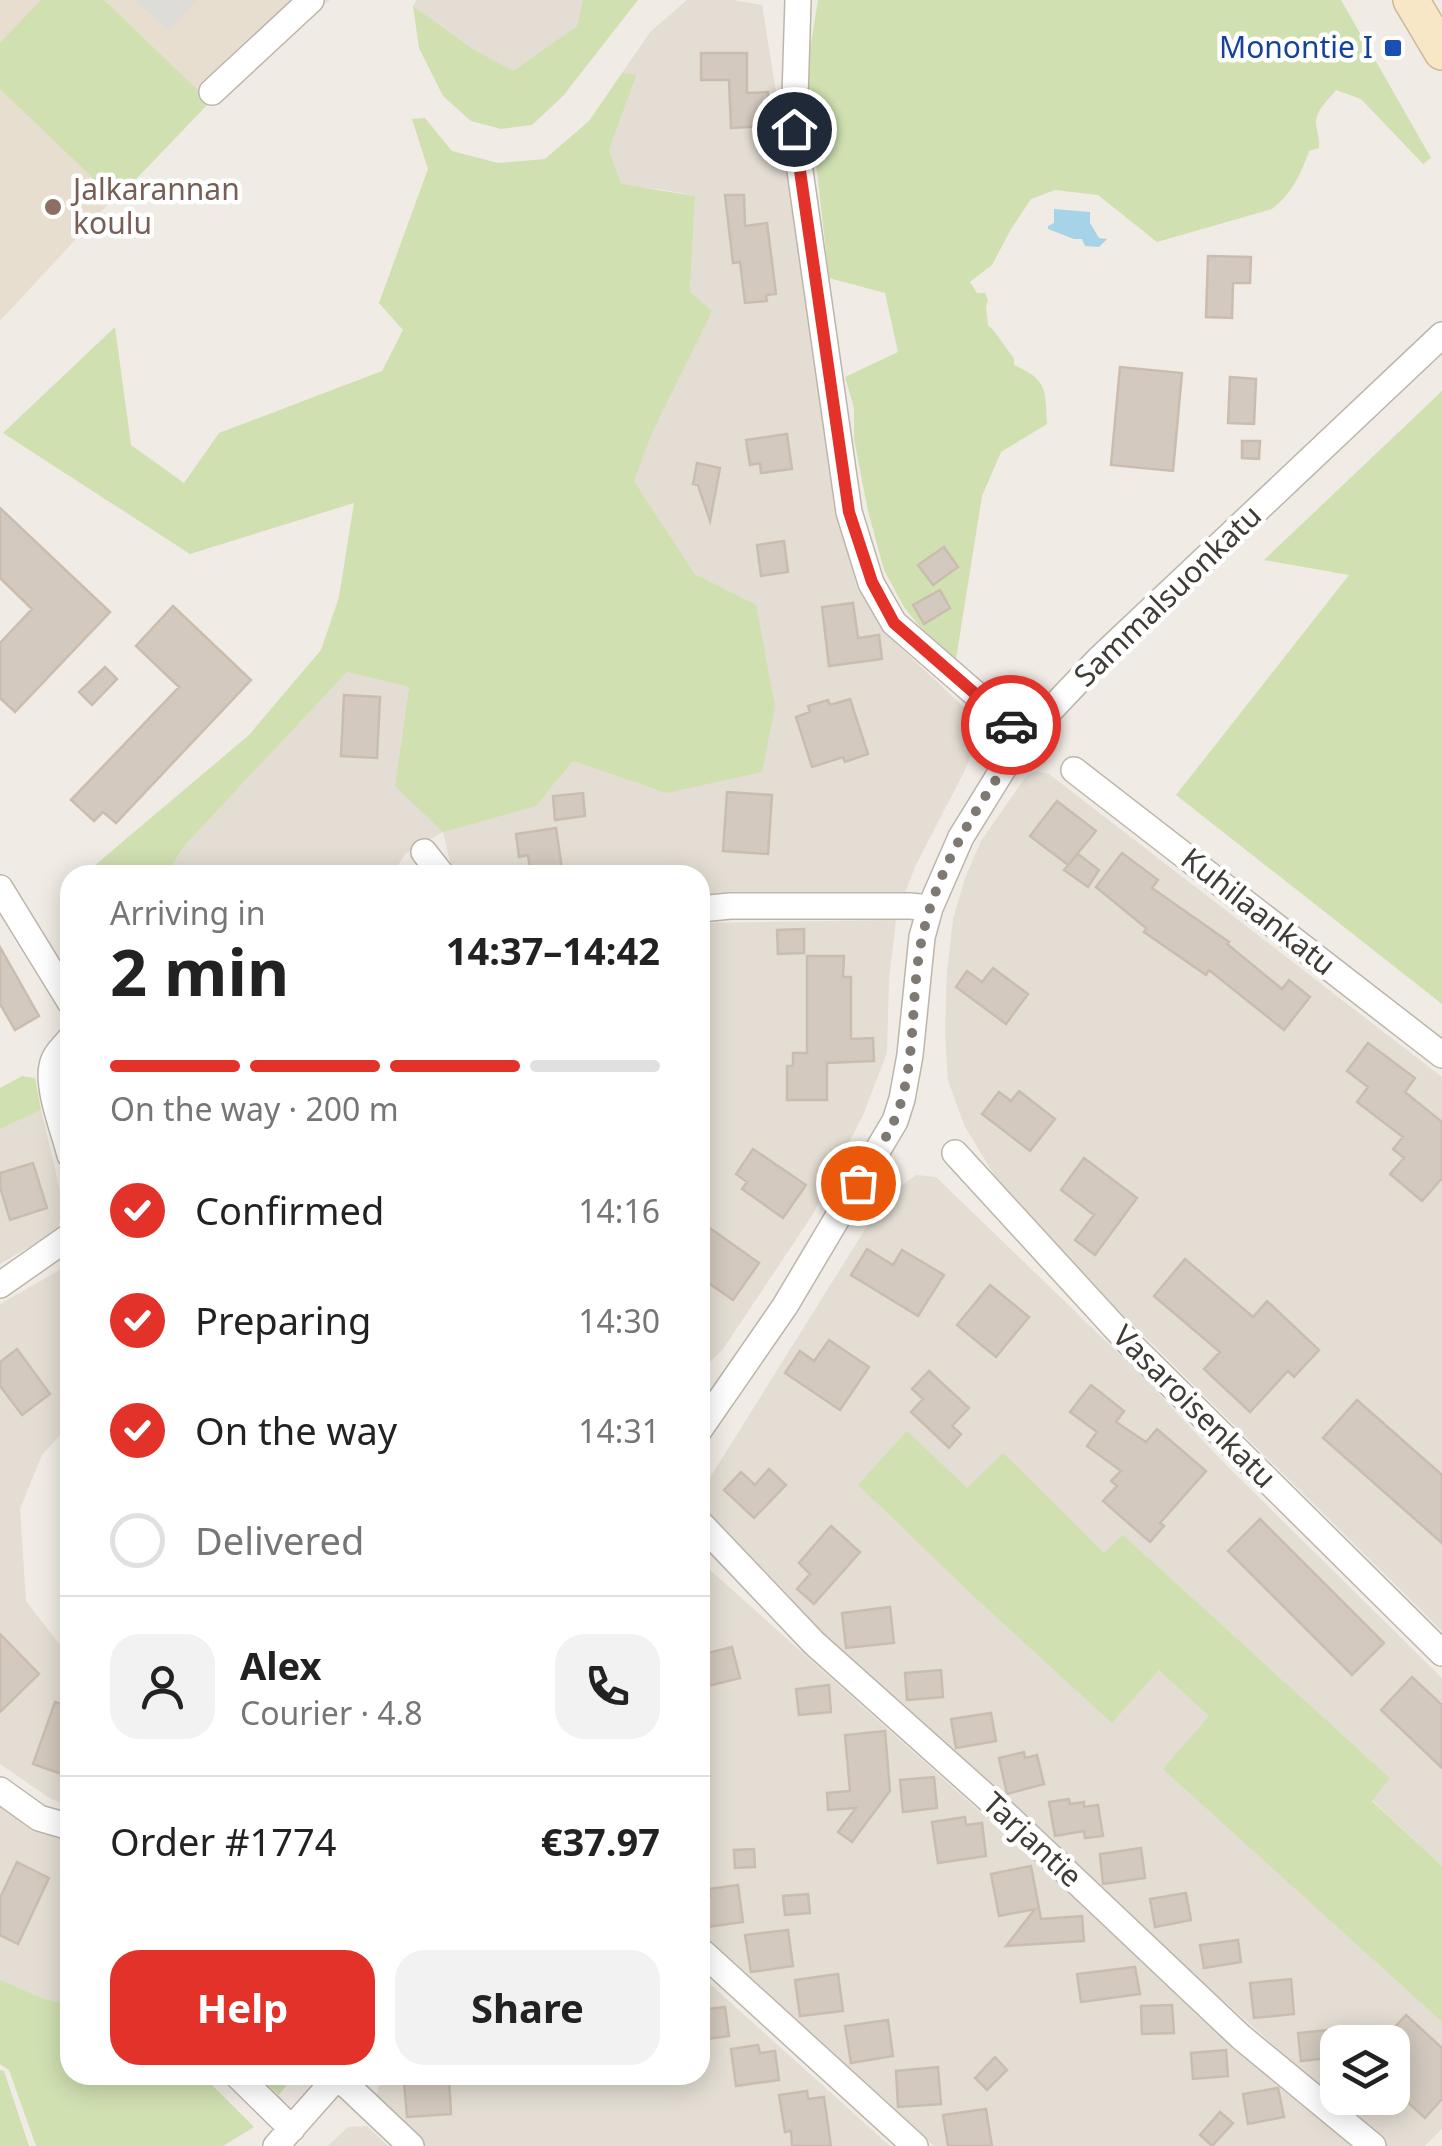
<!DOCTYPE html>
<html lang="en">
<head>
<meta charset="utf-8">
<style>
	body { margin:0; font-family:"Noto Sans",sans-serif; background:#f2f2f2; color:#222; height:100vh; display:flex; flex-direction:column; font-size:38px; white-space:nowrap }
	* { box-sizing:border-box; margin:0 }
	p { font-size:32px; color:#767676 }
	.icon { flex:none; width:55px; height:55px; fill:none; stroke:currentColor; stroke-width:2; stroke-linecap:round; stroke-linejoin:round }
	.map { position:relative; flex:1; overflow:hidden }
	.side { position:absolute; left:60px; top:865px; width:650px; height:1220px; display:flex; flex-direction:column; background:#fff; border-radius:30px; box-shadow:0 5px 25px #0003 }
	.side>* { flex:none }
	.buttons { position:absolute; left:1320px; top:2025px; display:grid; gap:20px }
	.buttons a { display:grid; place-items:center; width:90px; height:90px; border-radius:20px; background:#fff; box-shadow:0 5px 25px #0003; font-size:50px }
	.pin { position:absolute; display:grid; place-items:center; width:85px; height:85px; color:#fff; margin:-42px; border:5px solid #fff; border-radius:50%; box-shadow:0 2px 10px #0007 }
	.courier { position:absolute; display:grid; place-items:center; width:100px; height:100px; margin:-50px; border:8px solid #e23229; border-radius:50%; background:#fff; color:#222; box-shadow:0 2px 12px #0007 }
	.overview em { font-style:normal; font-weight:700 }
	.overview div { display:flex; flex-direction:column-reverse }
	.overview { display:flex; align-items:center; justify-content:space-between; height:170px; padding:0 50px }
	h1 { font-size:65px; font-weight:700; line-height:75px }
	.bar { display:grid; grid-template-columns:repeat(4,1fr); gap:15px 10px; align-content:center; height:120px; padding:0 50px }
	.bar i { height:12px; border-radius:8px; background:#e0e0e0 }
	.bar .current { background:#e23229 }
	.bar p { grid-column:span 4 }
	.line { display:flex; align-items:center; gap:25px; padding:0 50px; border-top:2px solid #e0e0e0 }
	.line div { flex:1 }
	.round { display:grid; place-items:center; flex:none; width:105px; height:105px; border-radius:30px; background:#f2f2f2 }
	ol { padding:0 50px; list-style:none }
	li { display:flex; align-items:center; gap:30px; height:110px }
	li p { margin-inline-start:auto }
	li .icon { padding:10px; border-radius:50%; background:#e23229; color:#fff; stroke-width:4 }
	li:last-child { color:#767676 }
	li i { width:55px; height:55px; border:5px solid #e0e0e0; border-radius:50% }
	.cta { display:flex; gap:20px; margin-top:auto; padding:20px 50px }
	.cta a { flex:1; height:115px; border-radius:30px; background:#e23229; color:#fff; font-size:40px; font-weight:700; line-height:115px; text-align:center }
	.cta a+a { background:#f2f2f2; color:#222 }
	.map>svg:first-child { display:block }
</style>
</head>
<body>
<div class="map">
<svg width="1442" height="2146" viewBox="0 0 1442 2146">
	<rect width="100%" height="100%" fill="#f0ebe4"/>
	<!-- residential -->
	<path fill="#e3ddd3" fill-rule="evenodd" d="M 417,0 L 583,0 L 577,26 L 513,71 L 473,49 L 413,6 Z
		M 687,0 L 733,0 L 762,5 L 800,240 L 836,515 L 857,587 L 888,636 L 984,726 L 963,774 L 916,865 L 904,895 L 781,892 L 700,897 L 700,875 L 462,875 L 451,866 L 443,832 L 405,854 L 392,875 L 165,875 L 186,844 L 347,672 L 409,687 L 395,786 L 536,806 L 573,761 L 666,793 L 756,606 L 695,574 L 634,481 L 652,433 L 690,292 L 695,196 L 665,190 L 621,185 L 609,150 L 637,76 L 622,73 L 651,31 Z
		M 1037,771 L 1049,774 L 1442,1077 L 1442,1631 L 1030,1223 L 993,1173 L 964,1125 L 948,1080 L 945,1031 L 947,972 L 953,919 L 965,878 L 981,841 L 1027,775 Z
		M 896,920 L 889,979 L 887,1053 L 863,1115 L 813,1214 L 723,1349 L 700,1372 L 700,923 Z
		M 41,1110 L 63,1203 L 58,1230 L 0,1264 L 0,1129 Z
		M 916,1175 L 936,1177 L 1144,1378 L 1225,1464 L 1442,1678 L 1442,1866 L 1372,1800 L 1390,1778 L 1124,1536 L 1105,1554 L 1003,1454 L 967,1488 L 858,1485 L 971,1594 L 1112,1722 L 1159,1670 L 1210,1716 L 1164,1769 L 1442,2022 L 1442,2129 L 1425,2146 L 1387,2146 L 1124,1912 L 820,1633 L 700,1509 L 700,1501 L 706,1484 L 869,1223 L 902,1185 ZM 1338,2042 L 1392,2042 L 1392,2098 L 1338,2098 Z
		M 70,1264 L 70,1424 L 42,1455 L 20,1509 L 26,1601 L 70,1658 L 70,1806 L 51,1799 L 0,1764 L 0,1304 Z
		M 700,1561 L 1353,2146 L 934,2146 L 700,1935 Z
		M 0,1802 L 70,1837 L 70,2005 L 45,1999 L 0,1980 Z
		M 700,1975 L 890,2146 L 416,2146 L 376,2108 L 378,2087 L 387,2075 L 700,2075 Z
		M 367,2126 L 388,2146 L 328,2146 L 348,2127 Z"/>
	<!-- education -->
	<path fill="#e8decf" d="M 0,0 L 330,0 L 212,92 L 0,321 Z"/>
	<!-- green -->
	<path fill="#d0e0b1" d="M 41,0 L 104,0 L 210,102 L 116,200 L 0,89 L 0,43 Z
		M 583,0 L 638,0 L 563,96 L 532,125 L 501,129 L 471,121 L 443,96 L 419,48 L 413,6 L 473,49 L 513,71 L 577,26 Z
		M 818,0 L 1341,0 L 1431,158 L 1423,164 L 1361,99 L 1336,90 C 1329,99 1317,109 1316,121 C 1316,131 1320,137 1319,148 L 1309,151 C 1302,172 1291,195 1272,209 L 1157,242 L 1098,195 L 1055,190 L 1031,199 L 1011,229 L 992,265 L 970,282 L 977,293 L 985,293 L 988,300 L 986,307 L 988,325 C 999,335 1004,347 1014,358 L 1014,365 C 1048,380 1045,389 1047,424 L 1001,452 L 982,496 L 956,659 L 929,638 L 904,607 L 884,570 L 868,511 L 854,439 L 854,408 L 845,377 L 898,352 L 885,293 L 829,278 L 806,74 Z
		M 622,73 L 637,75 L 609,150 L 621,184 L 695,196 L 690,292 L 712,311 L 652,433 L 634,481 L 695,574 L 756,605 L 775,706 L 762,772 L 666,793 L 573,761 L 536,806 L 443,832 L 395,786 L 409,687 L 347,672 L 186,844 L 165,875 L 92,875 L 94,866 L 249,735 L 321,650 L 339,597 L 354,503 L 190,554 L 3,433 L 115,327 L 131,445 L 184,483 L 219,433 L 382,371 L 403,330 L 379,303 L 428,169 L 412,119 L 425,118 L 452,151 L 498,163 L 545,159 L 589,121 Z
		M 1442,391 L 1442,1004 L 1176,795 L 1349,575 L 1264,560 Z
		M 22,1076 L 35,1078 L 41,1110 L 0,1129 L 0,1088 Z
		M 907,1431 L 967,1488 L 1003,1453 L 1104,1553 L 1123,1535 L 1390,1778 L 1372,1801 L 1442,1866 L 1442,2022 L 1163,1769 L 1209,1716 L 1159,1670 L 1112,1723 L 971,1594 L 858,1485 Z
		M 0,1980 L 45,1999 L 70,2005 L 70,2075 L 202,2075 L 254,2127 L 223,2146 L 36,2146 L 9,2070 L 0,2064 Z
		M 0,2070 L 4,2071 L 29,2146 L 0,2146 Z
		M 257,2075 L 294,2075 L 279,2095 Z"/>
	<!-- parking -->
	<path fill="#dedcd9" d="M 135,0 L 197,0 L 169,31 Z"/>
	<!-- water -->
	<path fill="#a6d3e7" d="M 1054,209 L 1090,212 L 1090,223 L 1099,238 L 1107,239 L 1099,247 L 1085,246 L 1082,239 L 1074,239 L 1048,229 L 1048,226 L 1054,223 Z"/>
	<!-- building -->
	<path fill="#d3c9be" stroke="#cabdaf" stroke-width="2.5" d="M 701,53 L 747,53 L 747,93 L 768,92 L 770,126 L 731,128 L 729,80 L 701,80 Z
		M 725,195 L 744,195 L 745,226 L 767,223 L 776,294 L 766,295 L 767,301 L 745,303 L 740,262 L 733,263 Z
		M 1208,256 L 1251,257 L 1250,283 L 1233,283 L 1232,318 L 1206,317 Z
		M 1120,367 L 1182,373 L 1173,471 L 1111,465 Z
		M 1230,377 L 1256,379 L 1254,424 L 1228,423 Z
		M 787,434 L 792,469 L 761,473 L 760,463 L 750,465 L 746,440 Z
		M 1242,441 L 1260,441 L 1259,459 L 1242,458 Z
		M 697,463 L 720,468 L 710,521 L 698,485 L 693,484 Z
		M 0,508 L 110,612 L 15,712 L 0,698 L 0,643 L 32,609 L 0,578 Z
		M 784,541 L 788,572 L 761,576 L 757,545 Z
		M 944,547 L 958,567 L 933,585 L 918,565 Z
		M 940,590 L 950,608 L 924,624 L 913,605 Z
		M 853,603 L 858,638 L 879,635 L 882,659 L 829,666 L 822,607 Z
		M 173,606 L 251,680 L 116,823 L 103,812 L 94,821 L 71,800 L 179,687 L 136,646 Z
		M 105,667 L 117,679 L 92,705 L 79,692 Z
		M 344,695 L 380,697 L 377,758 L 341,756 Z
		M 850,699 L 868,754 L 845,762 L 843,757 L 812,767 L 796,717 L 810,712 L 808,706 L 828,700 L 830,705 Z
		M 727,792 L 772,795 L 768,854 L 723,851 Z
		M 583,793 L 585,816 L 555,820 L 553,796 Z
		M 1057,801 L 1096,831 L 1068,865 L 1030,836 Z
		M 556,828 L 563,875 L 531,875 L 528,855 L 519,857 L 516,834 Z
		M 1122,853 L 1158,880 L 1152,888 L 1229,942 L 1227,944 L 1282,989 L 1289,980 L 1310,997 L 1284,1030 L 1209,970 L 1206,975 L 1144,932 L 1146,928 L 1096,887 Z
		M 1078,854 L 1099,870 L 1088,887 L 1064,870 Z
		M 804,929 L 804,953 L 778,954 L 777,930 Z
		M 0,947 L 39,1016 L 15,1030 L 0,1004 Z
		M 807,956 L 844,956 L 843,977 L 851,977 L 851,1039 L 873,1038 L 874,1061 L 827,1063 L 827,1100 L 787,1100 L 787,1066 L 793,1066 L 793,1053 L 807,1053 Z
		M 993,968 L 1028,994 L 1006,1024 L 956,987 L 967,971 L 982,982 Z
		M 1368,1043 L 1415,1078 L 1405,1092 L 1442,1122 L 1442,1178 L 1422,1201 L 1390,1174 L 1404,1158 L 1393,1149 L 1403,1137 L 1357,1102 L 1368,1087 L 1347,1071 Z
		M 1019,1091 L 1055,1119 L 1030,1151 L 982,1114 L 999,1092 L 1011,1101 Z
		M 753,1149 L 806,1185 L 783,1218 L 742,1189 L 747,1182 L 736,1174 Z
		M 1084,1158 L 1137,1198 L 1095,1255 L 1075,1240 L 1094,1215 L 1061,1190 Z
		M 33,1163 L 47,1208 L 10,1220 L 0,1187 L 0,1173 Z
		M 700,1221 L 759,1263 L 733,1300 L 700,1277 Z
		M 867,1249 L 893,1265 L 902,1250 L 944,1275 L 918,1316 L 851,1275 Z
		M 1185,1259 L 1253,1317 L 1267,1301 L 1319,1350 L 1294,1377 L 1288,1371 L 1250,1412 L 1204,1369 L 1220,1352 L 1154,1296 Z
		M 990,1285 L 1029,1317 L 996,1357 L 957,1325 Z
		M 829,1340 L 869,1367 L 840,1410 L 785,1373 L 800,1351 L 814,1361 Z
		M 17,1349 L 50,1394 L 22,1415 L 0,1386 L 0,1362 Z
		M 929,1371 L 969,1408 L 952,1426 L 961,1434 L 949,1448 L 911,1412 L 923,1399 L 912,1389 Z
		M 1091,1385 L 1124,1411 L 1116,1422 L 1146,1442 L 1157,1429 L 1206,1471 L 1160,1523 L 1164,1526 L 1150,1542 L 1103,1501 L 1117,1486 L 1111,1481 L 1121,1471 L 1087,1446 L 1097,1432 L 1070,1412 Z
		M 1357,1400 L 1442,1475 L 1442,1543 L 1323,1438 Z
		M 769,1469 L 786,1485 L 754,1518 L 724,1490 L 741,1472 L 755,1485 Z
		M 1260,1519 L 1384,1643 L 1352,1675 L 1228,1551 Z
		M 831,1526 L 860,1552 L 814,1604 L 797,1589 L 810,1574 L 799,1563 Z
		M 890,1607 L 894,1643 L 846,1648 L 842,1613 Z
		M 0,1634 L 39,1674 L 0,1712 Z
		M 732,1647 L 740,1678 L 700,1688 L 700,1655 Z
		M 941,1670 L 943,1697 L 907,1700 L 905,1673 Z
		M 1412,1677 L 1442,1705 L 1442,1768 L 1381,1710 Z
		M 829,1685 L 831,1712 L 799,1715 L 796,1689 Z
		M 55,1702 L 70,1707 L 70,1777 L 33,1764 Z
		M 991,1713 L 996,1741 L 956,1748 L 951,1719 Z
		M 885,1731 L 890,1791 L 852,1842 L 838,1832 L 856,1808 L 828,1810 L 827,1793 L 850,1791 L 845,1735 Z
		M 1024,1752 L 1025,1758 L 1037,1755 L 1044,1784 L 1007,1794 L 999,1758 Z
		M 934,1777 L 937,1808 L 903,1812 L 900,1780 Z
		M 1069,1799 L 1070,1804 L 1084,1802 L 1084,1807 L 1098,1805 L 1103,1836 L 1085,1838 L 1084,1831 L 1055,1836 L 1049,1802 Z
		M 965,1817 L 966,1825 L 982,1823 L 986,1856 L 938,1863 L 932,1822 Z
		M 1141,1848 L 1145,1878 L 1103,1884 L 1100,1854 Z
		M 754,1849 L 755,1867 L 735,1868 L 734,1850 Z
		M 17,1862 L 49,1878 L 18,1944 L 0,1935 L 0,1898 Z
		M 1031,1866 L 1041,1919 L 1082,1916 L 1084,1941 L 1006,1946 L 1035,1909 L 999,1916 L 991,1874 Z
		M 738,1885 L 743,1922 L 700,1928 L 700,1898 L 710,1897 L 709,1889 Z
		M 1186,1893 L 1191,1920 L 1155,1927 L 1150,1899 Z
		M 808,1894 L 810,1913 L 785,1915 L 783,1896 Z
		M 788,1930 L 793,1966 L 751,1972 L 745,1935 Z
		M 1238,1940 L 1241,1962 L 1204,1968 L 1200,1945 Z
		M 1135,1967 L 1140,1994 L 1081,2002 L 1077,1974 Z
		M 838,1974 L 843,2011 L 800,2016 L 795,1980 Z
		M 1291,1979 L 1294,2014 L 1254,2018 L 1250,1983 Z
		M 1172,2005 L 1174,2033 L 1142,2034 L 1141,2006 Z
		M 725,2007 L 729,2036 L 700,2040 L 700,2010 Z
		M 1406,2015 L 1442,2048 L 1442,2099 L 1425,2118 L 1392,2088 L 1392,2042 L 1381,2042 Z
		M 888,2020 L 893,2056 L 851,2063 L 845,2026 Z
		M 1338,2029 L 1338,2057 L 1301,2061 L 1298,2033 Z
		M 758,2045 L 760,2053 L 775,2051 L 779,2080 L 736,2086 L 731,2049 Z
		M 1226,2050 L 1228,2076 L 1193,2079 L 1191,2053 Z
		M 995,2057 L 1007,2070 L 987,2090 L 975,2078 Z
		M 938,2067 L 941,2104 L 898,2107 L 896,2071 Z
		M 449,2079 L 451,2114 L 407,2117 L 404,2082 Z
		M 1278,2088 L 1284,2117 L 1248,2124 L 1243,2094 Z
		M 807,2091 L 808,2099 L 824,2097 L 831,2146 L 792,2146 L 791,2131 L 785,2132 L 779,2095 Z
		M 986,2109 L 992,2146 L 948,2146 L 943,2115 Z
		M 1220,2112 L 1233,2123 L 1212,2146 L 1200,2135 Z"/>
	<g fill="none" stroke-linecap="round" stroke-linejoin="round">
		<!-- street casing -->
		<g stroke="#bdb5ab" stroke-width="28">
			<path id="street" d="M 798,0 L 794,129 L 849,512 L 871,583 L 894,623 L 1025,737
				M 212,92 L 311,0
				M 1074,770 L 1442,1055
				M 424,852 L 442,875
				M 0,888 L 70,1002
				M 700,909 L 730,906 L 910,906 L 930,908
				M 70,1039 C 63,1047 54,1055 52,1066 C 47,1089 64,1131 70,1155
				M 955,1153 L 1131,1345 L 1442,1653
				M 0,1285 L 70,1236
				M 700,1429 L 785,1306 L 895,1121 L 902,1099 L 910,1055 L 922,937 L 930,908 L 961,837 L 1003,769 L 1025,737 L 1098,660 L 1442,335
				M 700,1523 L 814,1643 L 1003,1812 L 1241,2037 L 1373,2146
				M 0,1790 L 39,1818 L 70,1827
				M 700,1950 L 915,2146
				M 237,2075 L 292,2129
				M 338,2077 L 411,2146
				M 276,2146 L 339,2075"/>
		</g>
		<!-- secondary casing -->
		<g stroke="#cbb998" stroke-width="38">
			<path id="secondary" d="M 1411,0 L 1442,52"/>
		</g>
		<!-- street -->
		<use href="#street" stroke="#fff" stroke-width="25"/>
		<!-- secondary -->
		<use href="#secondary" stroke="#f8e7c6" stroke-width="35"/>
	</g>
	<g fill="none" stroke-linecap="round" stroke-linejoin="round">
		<!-- done -->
		<path stroke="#7e7972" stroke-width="10" stroke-dasharray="0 18" d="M 858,1183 C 873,1157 893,1131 901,1102 C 917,1047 910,989 923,934 C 939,862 983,797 1025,738 L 1011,725"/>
		<!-- route -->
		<path stroke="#e23229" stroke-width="12" d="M 794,129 L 849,512 L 872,582 L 894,623 L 1011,725"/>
	</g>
	<!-- markers -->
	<rect fill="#1a4fb4" stroke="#fff" stroke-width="4" x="1383" y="38" width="20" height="20" rx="5"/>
	<circle fill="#8d6e63" stroke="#fff" stroke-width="4" cx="53" cy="207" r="10"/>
	<g text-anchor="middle" stroke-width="9" stroke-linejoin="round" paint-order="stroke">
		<!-- transit labels -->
		<g font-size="30" fill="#164399" stroke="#fff" text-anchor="end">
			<text x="1373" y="58">Monontie I</text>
		</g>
		<!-- education labels -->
		<g font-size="30" fill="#785e54" stroke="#fff" text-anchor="start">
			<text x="73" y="200">Jalkarannan<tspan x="73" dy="34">koulu</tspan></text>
		</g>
		<!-- street labels -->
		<g font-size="30" fill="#413b35" stroke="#fff">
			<text transform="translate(1168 596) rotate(-44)" y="10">Sammalsuonkatu</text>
			<text transform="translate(1258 912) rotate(38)" y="10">Kuhilaankatu</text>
			<text transform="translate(1194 1407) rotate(45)" y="10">Vasaroisenkatu</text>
			<text transform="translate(1032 1840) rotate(43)" y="10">Tarjantie</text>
		</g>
	</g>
</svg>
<div class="buttons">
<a><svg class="icon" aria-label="layers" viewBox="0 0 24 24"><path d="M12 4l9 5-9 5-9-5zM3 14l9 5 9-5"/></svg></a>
</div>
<div class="pin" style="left:858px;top:1183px;background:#ea580c"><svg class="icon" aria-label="bag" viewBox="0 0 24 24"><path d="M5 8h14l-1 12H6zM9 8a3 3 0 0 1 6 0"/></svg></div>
<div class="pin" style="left:794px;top:129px;background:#1f2937"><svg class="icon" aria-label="home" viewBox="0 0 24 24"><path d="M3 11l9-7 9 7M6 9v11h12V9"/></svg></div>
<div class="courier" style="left:1011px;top:725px"><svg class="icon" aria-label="car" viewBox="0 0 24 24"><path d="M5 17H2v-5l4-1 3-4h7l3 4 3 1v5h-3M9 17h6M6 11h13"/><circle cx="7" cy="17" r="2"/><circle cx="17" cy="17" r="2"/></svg></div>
<section class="side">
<div class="overview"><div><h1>2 min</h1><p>Arriving in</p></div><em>14:37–14:42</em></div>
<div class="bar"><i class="current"></i><i class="current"></i><i class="current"></i><i></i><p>On the way · 200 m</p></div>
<ol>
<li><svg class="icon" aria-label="check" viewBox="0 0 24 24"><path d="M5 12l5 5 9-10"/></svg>Confirmed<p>14:16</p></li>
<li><svg class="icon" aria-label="check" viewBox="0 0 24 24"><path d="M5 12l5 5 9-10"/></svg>Preparing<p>14:30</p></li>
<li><svg class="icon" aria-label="check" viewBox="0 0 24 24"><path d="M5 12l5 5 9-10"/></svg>On the way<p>14:31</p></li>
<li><i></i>Delivered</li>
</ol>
<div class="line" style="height:180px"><a class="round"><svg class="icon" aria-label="person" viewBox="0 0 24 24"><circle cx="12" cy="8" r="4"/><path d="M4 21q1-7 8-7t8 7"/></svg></a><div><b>Alex</b><p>Courier · 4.8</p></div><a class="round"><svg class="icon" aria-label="phone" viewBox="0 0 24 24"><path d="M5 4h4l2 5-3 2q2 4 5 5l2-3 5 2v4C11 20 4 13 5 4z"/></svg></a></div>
<div class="line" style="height:130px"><div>Order #1774</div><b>€37.97</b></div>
<div class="cta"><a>Help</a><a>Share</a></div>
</section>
</div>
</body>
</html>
